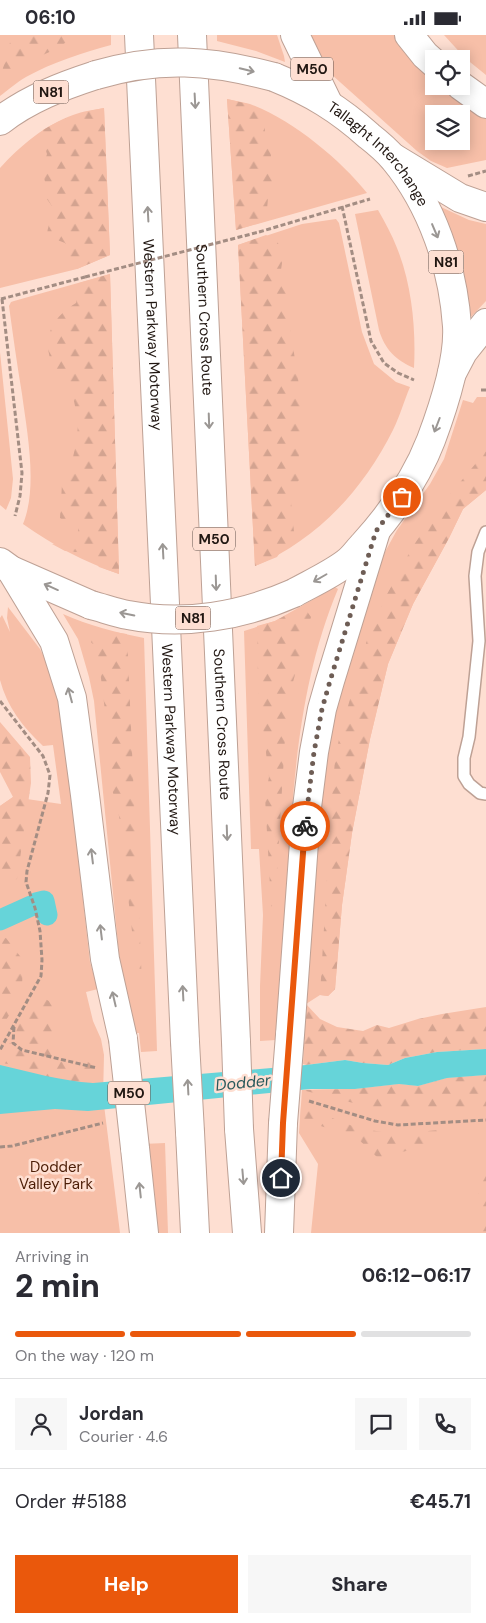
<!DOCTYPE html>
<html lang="en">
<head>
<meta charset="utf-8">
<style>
	body { margin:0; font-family:"DM Sans",sans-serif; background:#f7f7f7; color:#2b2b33; height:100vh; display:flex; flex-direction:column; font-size:19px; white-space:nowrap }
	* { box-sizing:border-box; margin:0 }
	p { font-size:16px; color:#7c7c81 }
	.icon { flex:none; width:28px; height:28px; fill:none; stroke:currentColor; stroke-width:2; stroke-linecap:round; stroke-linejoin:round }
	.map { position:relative; height:1198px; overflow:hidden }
	.panel { display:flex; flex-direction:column; background:#fff; flex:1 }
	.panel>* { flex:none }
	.controls { position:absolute; left:425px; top:15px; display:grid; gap:10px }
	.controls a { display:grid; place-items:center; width:45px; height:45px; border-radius:0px; background:#fff; box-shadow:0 2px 12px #0003; font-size:25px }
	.pin { position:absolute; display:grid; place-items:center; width:42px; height:42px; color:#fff; margin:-21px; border:2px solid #fff; border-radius:50%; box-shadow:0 1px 5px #0007 }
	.courier { position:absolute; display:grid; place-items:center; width:50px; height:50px; margin:-25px; border:4px solid #ea580c; border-radius:50%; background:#fff; color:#222; box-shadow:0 1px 6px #0007 }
	.summary em { font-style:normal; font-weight:800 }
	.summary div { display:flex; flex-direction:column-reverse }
	.summary { display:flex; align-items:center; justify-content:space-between; height:85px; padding:0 15px }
	h1 { font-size:32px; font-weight:800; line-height:38px }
	.bar { display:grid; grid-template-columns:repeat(4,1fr); gap:8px 5px; align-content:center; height:60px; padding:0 15px }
	.bar i { height:6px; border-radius:4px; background:#e1e1e2 }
	.bar .current { background:#ea580c }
	.bar p { grid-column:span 4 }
	.line { display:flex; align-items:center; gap:12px; padding:0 15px; border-top:1px solid #e1e1e2 }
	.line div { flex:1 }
	.round { display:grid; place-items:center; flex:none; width:52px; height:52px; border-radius:0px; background:#f7f7f7 }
	.button { display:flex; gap:10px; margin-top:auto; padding:10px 15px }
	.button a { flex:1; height:58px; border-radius:0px; background:#ea580c; color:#fff; font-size:20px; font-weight:800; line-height:58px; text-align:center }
	.button a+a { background:#f7f7f7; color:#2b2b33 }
	.status { display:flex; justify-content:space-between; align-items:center; height:35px; padding:0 25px; background:#fff; direction:ltr }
	.status svg { height:14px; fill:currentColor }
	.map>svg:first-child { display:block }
</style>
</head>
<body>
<div class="status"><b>06:10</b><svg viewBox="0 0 49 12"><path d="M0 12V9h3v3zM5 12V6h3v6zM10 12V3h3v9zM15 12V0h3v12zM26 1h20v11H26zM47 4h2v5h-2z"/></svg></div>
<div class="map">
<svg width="486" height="1198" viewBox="0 0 486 1198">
	<defs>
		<pattern id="forest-firs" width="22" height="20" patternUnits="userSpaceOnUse" patternTransform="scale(1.25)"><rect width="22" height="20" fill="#f7bfa8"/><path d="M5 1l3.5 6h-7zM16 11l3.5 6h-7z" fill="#d3a390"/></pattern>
	</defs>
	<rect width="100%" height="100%" fill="#fedfd2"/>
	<!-- green -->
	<path fill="#f7bfa8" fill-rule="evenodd" d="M 0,0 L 111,0 L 111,10 C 82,18 53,27 26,42 C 17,47 8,55 0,61 Z
		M 217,0 L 277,0 L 284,21 L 285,27 L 256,16 L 217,6 Z
		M 309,0 L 396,0 L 434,41 L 434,51 L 446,51 L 464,68 L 486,84 L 486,125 L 447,133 L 431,126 L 417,116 L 331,39 L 315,14 ZM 434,79 L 461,79 L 461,106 L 434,106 Z
		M 444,0 L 486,0 L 486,40 L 465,23 Z
		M 227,64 C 235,66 243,67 250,69 C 291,84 340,124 367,158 L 236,195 Z
		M 104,73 L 110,220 L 77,234 L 0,253 L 0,133 C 20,111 45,90 73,80 C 83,76 94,75 104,73 Z
		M 441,172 L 469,185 L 486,189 L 486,266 L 470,283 C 467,244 456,207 441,172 Z
		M 378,175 C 385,187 392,200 397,213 C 412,250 416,294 414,333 C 396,325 385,315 379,295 L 355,179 Z
		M 336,184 L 339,188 L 362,297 L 374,329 L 396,347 L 410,352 C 404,366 400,381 393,395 C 363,455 317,505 255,531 L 238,210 L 302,189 Z
		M 110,239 L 119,539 C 84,527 53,510 23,489 C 38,452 27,397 22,359 C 17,330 13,300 9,271 L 11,267 L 14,266 Z
		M 0,317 L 13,444 L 11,463 L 6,475 L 0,470 Z
		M 477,362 L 486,362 L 486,455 L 463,474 L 449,503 L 413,569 L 388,629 L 370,704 L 352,798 L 342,870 L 335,954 L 328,961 L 320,960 L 306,969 L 304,950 L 321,704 L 380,526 L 397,495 L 430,449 L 444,424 L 463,365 L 473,368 Z
		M 335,552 L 338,554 C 301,642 294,737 288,830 C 284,888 280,947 276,1005 L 260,1006 L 260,951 L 263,880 L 259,814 L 251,814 L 244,596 L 275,586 Z
		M 8,572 L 40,614 L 48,630 L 61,670 L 90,927 L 98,954 L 86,957 L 93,986 L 101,1004 L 104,1020 L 103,1062 L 120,1198 L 0,1198 L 0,771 L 13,762 L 61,769 L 53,710 L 43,711 C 23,692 7,672 0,645 L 0,583 L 2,580 L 10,597 L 7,583 Z
		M 63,579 C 90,591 115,597 144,603 L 157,1016 L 141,1017 L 139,998 L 130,998 L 119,919 L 94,666 L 89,642 L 78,604 Z
		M 486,1040 L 486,1198 L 311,1198 L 318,1129 L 299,1098 L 302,1055 L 355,1054 L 399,1049 L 418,1051 L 447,1043 Z
		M 165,1108 L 168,1198 L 154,1198 L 143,1109 Z"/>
	<!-- forest -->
	<path fill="url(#forest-firs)" d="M 12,0 L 83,0 L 74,2 L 56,14 L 34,24 L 8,46 L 0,44 Z
		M 227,64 L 248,69 L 264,76 L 265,97 L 270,106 L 273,152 L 268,163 L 266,186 L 236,195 Z
		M 104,73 L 110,220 L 77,234 L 71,226 L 65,208 L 47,201 C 47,191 52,184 54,174 L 44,160 L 46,150 L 42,136 L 47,119 L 43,107 L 43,95 C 63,83 82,77 104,73 Z
		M 266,200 L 277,207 L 284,216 L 280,241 L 288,261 L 290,293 L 300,356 L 301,374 L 300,385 L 304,402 L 298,425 L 300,444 L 290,456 L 294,497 L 277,522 L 255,531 L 238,210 Z
		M 110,239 L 119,538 L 119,539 L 99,532 L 88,518 L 65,516 L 52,509 L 78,510 L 78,482 L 68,489 L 60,483 L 62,449 L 69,439 L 77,405 L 78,386 L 70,346 L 72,337 L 66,335 L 55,337 C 41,307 48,285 76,268 L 79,248 Z
		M 486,416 L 486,455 L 463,474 L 449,503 L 413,569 L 388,629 L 370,704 L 352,798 L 342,870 L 335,954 L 328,961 L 320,960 L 331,774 L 335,725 L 340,699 L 367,605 L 387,559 L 413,511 L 443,468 Z
		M 303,571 L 311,582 L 293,647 L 285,704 L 273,905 L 265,762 L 269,742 L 258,653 L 257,591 L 275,586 Z
		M 113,597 L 127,599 L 142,950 L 134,914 L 119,781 L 111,750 L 111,725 L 99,627 L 97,615 L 91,607 L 95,598 Z
		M 0,687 L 30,722 L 31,748 L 17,844 L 0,852 L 0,771 L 13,762 L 0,737 Z
		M 6,903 L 23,925 L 22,952 L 14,973 L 0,994 L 0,904 Z
		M 43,963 L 49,966 L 54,973 L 55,1015 L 54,1025 C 64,1027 82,1023 90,1028 C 93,1030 95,1035 98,1038 L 95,1046 C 91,1047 85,1050 80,1050 C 52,1049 28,1030 0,1028 L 0,1019 C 3,1014 8,1011 11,1007 C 22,990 18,969 43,963 Z
		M 306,969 L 320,984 L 337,992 L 363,996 L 377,990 L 389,993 L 418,984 L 442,979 L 486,972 L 486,1014 L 437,1017 L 405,1023 L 388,1030 L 363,1028 L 345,1025 L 306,1030 L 303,1029 Z
		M 486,1040 L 486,1072 L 482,1073 L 422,1076 L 377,1074 L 302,1055 L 355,1054 L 399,1049 L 418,1051 L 447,1043 Z
		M 301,1071 L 358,1093 L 394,1099 L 451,1094 L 438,1108 L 378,1123 L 355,1101 L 300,1085 Z
		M 486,1129 L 486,1198 L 482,1198 L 477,1164 Z"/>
	<!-- water -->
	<path fill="#66d4d9" d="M 486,1014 L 486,1040 L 447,1043 L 418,1051 L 399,1049 L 355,1054 L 310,1054 L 88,1076 L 55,1074 L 0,1079 L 0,1030 C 31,1037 61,1046 93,1048 L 306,1030 L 345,1025 L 363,1028 L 388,1030 L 405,1023 L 437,1017 Z"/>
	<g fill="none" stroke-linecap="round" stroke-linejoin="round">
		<!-- canal -->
		<path stroke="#66d4d9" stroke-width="21" d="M 36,868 L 44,866 L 47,880
			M 0,885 L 31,871"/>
		<!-- service casing -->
		<g stroke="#bea195" stroke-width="14">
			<path id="service" d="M 486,497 L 478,517 L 475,541 L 479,606 L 469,702 L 464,723 L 464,741 L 469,749 L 480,758 L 486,759"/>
		</g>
		<!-- secondary casing -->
		<g stroke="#bea195" stroke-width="30">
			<path id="secondary" d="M 394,123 L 460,163 L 486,172
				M 452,338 L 463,317 L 486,288"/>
		</g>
		<!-- primary casing -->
		<g stroke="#bea195" stroke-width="30">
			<g id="primary">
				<path id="s1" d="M 274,42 C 311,57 339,74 369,101 C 378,108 387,116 394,124 C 432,170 453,232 457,291 C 459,325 443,373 431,405 C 416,444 392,478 364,509 C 358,515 353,523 346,528 C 330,540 310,549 294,558"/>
				<path d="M 0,86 C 28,64 62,51 96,40"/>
				<path d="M 0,527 L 11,535 L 91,570"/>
			</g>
		</g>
		<!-- motorway casing -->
		<g stroke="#bea195" stroke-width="30">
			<g id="motorway">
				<path id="s2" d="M 139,0 L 185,1007"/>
				<path id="s3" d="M 192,0 L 236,1007"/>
				<path d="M 295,0 L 328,68"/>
				<path d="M 409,0 L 425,20 L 434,28"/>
				<path d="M 461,51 L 486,69"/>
				<path d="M 11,535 L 54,606 L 72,663 L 85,760 L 105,924 L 123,1004"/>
				<path d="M 290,1000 L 306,780 L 314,717 L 322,674 L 330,646 L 376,496"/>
				<path d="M 239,1094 L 247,1198"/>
				<path d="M 190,1097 L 195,1198"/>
				<path d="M 135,1113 L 144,1198"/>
				<path d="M 279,1198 L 283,1088"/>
			</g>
		</g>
		<!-- path -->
		<path stroke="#a38d83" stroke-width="3" stroke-dasharray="5 2.5" stroke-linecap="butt" d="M 468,141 L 486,136
			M 342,171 L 371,306 L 384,328 L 398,338 L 414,345
			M 259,197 L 370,164
			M 1,264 L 85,242
			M 2,264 L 22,438 L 20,461 L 15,481
			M 481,355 L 486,355
			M 0,666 L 43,721 L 50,740 L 48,758 L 27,836 L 26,847 L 35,873 L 40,896 L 42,925 L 41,941 L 0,1015
			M 14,992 L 13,1008 L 22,1015 L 97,1033
			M 309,1066 L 375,1086 L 398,1090 L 486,1085
			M 0,1112 L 12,1111 L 103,1088"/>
		<!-- service -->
		<use href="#service" stroke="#fff" stroke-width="11"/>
		<!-- secondary -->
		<use href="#secondary" stroke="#fff" stroke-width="28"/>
		<!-- primary -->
		<use href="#primary" stroke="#fff" stroke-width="28"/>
		<!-- motorway -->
		<use href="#motorway" stroke="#fff" stroke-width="28"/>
		<!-- primary-bridge casing -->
		<g stroke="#bea195" stroke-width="30" stroke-linecap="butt">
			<path id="primary-bridge" d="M 96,40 C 160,21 210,25 274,42
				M 91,570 C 103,573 116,578 128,580 C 184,591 242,581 294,558"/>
		</g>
		<!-- motorway-bridge casing -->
		<g stroke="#bea195" stroke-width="30" stroke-linecap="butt">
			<path id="motorway-bridge" d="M 123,1004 L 135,1113
				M 185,1007 L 190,1097
				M 236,1007 L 239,1094
				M 283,1088 L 290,1000"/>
		</g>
		<!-- path-bridge -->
		<path stroke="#a38d83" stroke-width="3" stroke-dasharray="5 2.5" stroke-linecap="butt" d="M 85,242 L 259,197"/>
		<!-- primary-bridge -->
		<use href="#primary-bridge" stroke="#fff" stroke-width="28"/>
		<!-- motorway-bridge -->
		<use href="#motorway-bridge" stroke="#fff" stroke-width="28"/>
	</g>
	<!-- one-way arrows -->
	<defs><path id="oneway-shaft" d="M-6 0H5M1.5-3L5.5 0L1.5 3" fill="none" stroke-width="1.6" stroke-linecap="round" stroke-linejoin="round" transform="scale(1.25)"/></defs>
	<g stroke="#9b9794">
		<use href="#oneway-shaft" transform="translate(247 35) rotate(14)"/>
		<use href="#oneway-shaft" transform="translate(195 66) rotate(87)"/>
		<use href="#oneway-shaft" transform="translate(148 179) rotate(-93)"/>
		<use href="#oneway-shaft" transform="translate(435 196) rotate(67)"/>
		<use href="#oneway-shaft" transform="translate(209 386) rotate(88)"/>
		<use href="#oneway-shaft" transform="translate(437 390) rotate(111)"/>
		<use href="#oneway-shaft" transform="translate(163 516) rotate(-93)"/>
		<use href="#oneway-shaft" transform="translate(320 543) rotate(150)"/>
		<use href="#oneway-shaft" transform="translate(216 548) rotate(88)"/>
		<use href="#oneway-shaft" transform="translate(51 552) rotate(-156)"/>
		<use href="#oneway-shaft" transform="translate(127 579) rotate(-168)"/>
		<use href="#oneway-shaft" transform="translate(70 660) rotate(-105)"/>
		<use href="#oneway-shaft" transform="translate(227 798) rotate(88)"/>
		<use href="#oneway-shaft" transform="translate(92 821) rotate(-97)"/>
		<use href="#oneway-shaft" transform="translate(101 897) rotate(-97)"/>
		<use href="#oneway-shaft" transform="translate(183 958) rotate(-93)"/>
		<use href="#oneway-shaft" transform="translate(114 964) rotate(-103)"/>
		<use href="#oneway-shaft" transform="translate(188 1052) rotate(-93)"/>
		<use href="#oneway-shaft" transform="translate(243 1142) rotate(85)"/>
		<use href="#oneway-shaft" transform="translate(140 1155) rotate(-96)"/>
	</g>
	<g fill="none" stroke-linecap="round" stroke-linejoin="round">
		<!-- done -->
		<path stroke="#6e5d55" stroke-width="5" stroke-dasharray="0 9" d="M 305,791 L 314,717 L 322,674 L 330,646 L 376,496 L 402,462"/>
		<!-- route -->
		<path stroke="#ea580c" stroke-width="6" d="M 281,1143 L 283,1088 L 305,791"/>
	</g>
	<g text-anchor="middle" stroke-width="5" stroke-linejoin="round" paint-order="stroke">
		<!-- shield labels -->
		<g fill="#fedfd2" stroke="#63534c" stroke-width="1">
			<rect x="291" y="22.5" width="42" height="23" rx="4"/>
			<rect x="33.5" y="45.5" width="35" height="23" rx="4"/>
			<rect x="428.5" y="215.5" width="35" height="23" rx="4"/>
			<rect x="193" y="492.5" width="42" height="23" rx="4"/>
			<rect x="175.5" y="571.5" width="35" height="23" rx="4"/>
			<rect x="108" y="1046.5" width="42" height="23" rx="4"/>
		</g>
		<g font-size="14" font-weight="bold" fill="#211712">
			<text x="312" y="39">M50</text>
			<text x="51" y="62">N81</text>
			<text x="446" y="232">N81</text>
			<text x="214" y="509">M50</text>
			<text x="193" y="588">N81</text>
			<text x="129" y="1063">M50</text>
		</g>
		<!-- street labels -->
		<g font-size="15" fill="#211712" stroke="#fedfd2">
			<text dy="5" stroke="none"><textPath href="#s1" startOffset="132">Tallaght Interchange</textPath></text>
			<text dy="5" stroke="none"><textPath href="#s3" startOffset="285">Southern Cross Route</textPath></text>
			<text dy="5" stroke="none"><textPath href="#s2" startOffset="300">Western Parkway Motorway</textPath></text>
			<text dy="5" stroke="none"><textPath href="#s3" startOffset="690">Southern Cross Route</textPath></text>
			<text dy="5" stroke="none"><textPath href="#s2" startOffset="705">Western Parkway Motorway</textPath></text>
		</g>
		<!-- park labels -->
		<g font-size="15" fill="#4c1d06" stroke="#fedfd2">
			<text x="56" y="1137">Dodder<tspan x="56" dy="17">Valley Park</tspan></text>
		</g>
		<!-- water labels -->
		<g font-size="16" font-style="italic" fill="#29595b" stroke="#fedfd2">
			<text transform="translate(243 1047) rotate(-6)" y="6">Dodder</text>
		</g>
	</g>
</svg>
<div class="controls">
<a><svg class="icon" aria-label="locate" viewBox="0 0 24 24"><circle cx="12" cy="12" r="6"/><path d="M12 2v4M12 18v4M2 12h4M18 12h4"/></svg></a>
<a><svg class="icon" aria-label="layers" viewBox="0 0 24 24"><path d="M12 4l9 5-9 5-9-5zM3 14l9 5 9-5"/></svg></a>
</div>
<div class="pin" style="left:402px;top:462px;background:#ea580c"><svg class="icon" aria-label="bag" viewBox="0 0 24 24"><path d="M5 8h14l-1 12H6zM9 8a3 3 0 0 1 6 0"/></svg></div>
<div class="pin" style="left:281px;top:1143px;background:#1f2937"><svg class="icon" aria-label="home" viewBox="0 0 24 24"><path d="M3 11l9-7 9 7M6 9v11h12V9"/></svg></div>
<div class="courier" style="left:305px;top:791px"><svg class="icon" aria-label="bike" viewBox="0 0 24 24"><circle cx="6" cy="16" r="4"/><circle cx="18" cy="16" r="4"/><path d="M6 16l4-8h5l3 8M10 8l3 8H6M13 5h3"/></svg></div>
</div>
<section class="panel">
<div class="summary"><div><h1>2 min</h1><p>Arriving in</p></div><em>06:12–06:17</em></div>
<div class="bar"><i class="current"></i><i class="current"></i><i class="current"></i><i></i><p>On the way · 120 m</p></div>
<div class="line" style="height:90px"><a class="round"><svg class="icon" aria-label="person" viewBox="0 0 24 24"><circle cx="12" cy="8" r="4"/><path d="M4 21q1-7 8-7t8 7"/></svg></a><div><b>Jordan</b><p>Courier · 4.6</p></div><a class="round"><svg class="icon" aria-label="chat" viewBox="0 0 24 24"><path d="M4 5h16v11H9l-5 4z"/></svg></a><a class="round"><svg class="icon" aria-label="phone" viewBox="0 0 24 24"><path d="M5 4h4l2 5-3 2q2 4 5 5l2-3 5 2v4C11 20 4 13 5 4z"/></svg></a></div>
<div class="line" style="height:65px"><div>Order #5188</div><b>€45.71</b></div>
<div class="button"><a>Help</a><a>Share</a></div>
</section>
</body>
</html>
